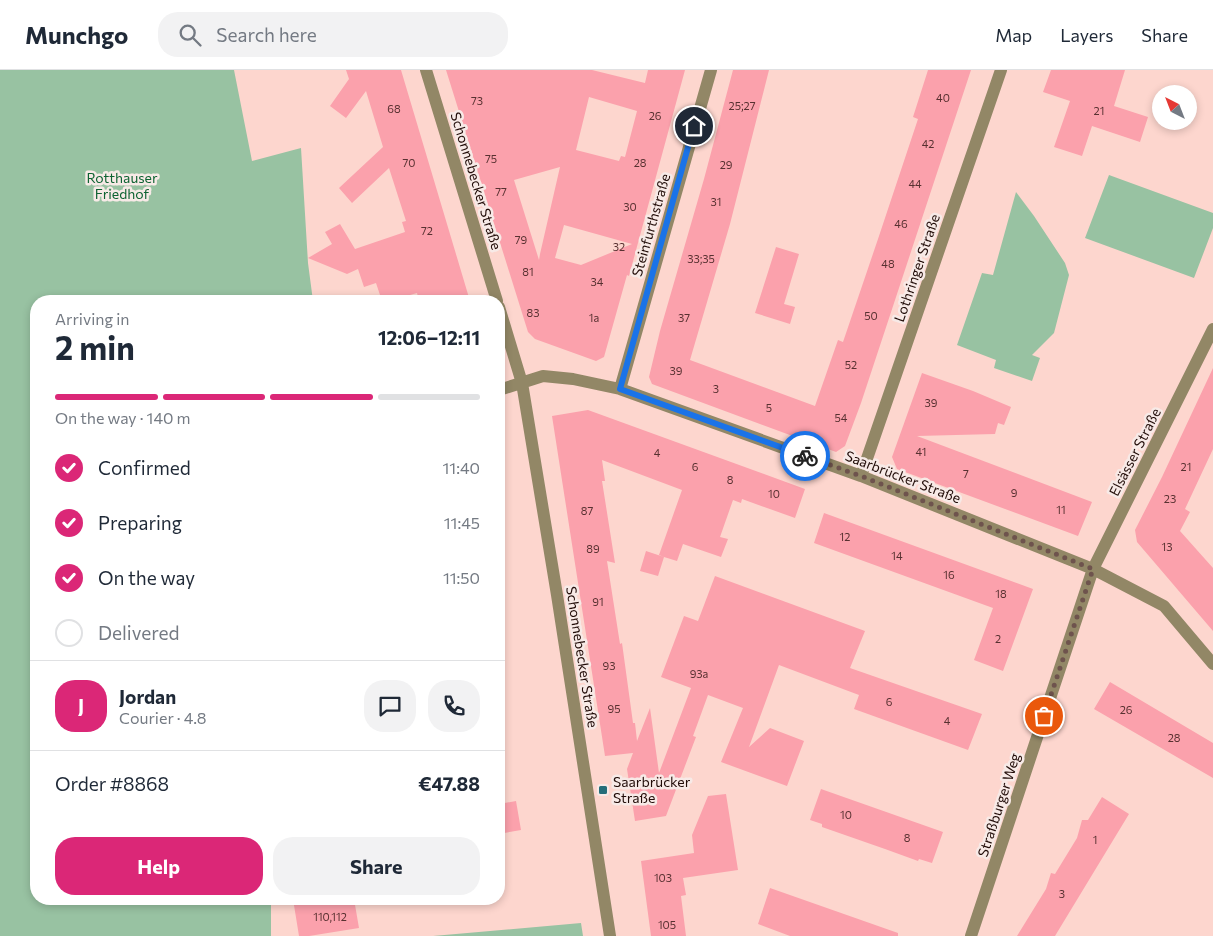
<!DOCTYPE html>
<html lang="en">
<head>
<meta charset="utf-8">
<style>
	body { margin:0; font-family:Commissioner,sans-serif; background:#f2f2f3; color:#1f2937; height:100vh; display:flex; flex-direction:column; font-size:19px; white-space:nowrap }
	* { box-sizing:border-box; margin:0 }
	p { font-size:16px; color:#747a83 }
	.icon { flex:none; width:28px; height:28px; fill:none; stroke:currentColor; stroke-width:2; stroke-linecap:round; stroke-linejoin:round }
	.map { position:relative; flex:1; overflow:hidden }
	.side { position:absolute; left:30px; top:225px; width:475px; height:610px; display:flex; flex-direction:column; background:#fff; border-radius:20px; box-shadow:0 2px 8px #0003 }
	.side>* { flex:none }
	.needle { width:32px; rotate:318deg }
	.controls { position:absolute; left:1152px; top:15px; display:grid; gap:10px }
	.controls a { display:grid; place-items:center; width:45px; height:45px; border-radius:50%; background:#fff; box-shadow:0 2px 8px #0003; font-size:25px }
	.pin { position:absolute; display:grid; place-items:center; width:42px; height:42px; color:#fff; margin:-21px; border:2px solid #fff; border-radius:50%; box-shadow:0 1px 5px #0007 }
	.courier { position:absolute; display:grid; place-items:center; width:50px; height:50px; margin:-25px; border:4px solid #1a73e8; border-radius:50%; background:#fff; color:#222; box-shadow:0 1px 6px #0007 }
	.summary em { font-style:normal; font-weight:700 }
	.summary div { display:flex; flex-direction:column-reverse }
	.summary { display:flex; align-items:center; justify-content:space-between; height:85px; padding:0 25px }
	h1 { font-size:32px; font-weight:700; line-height:38px }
	.bar { display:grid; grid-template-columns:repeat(4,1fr); gap:8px 5px; align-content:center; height:60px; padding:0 25px }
	.bar i { height:6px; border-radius:4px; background:#e0e1e3 }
	.bar .current { background:#db2777 }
	.bar p { grid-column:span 4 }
	.line { display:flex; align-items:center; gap:12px; padding:0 25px; border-top:1px solid #e0e1e3 }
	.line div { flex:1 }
	.round { display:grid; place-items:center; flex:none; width:52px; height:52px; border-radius:20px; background:#f2f2f3 }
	ol { padding:0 25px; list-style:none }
	li { display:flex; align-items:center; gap:15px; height:55px }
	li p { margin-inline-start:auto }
	li .icon { padding:5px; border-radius:50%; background:#db2777; color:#fff; stroke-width:4 }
	li:last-child { color:#747a83 }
	li i { width:28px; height:28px; border:2px solid #e0e1e3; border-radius:50% }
	.cta { display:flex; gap:10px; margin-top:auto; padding:10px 25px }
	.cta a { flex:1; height:58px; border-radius:20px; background:#db2777; color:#fff; font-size:20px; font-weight:700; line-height:58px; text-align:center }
	.cta a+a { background:#f2f2f3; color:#1f2937 }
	header { display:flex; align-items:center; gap:30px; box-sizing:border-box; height:70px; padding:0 25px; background:#fff; border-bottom:1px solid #e0e1e3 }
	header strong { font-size:24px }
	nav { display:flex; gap:28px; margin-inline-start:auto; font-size:18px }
	.search { width:350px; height:45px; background:#f2f2f3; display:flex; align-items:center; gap:12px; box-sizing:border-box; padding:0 18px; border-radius:20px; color:#747a83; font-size:19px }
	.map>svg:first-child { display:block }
</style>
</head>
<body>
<header>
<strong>Munchgo</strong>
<div class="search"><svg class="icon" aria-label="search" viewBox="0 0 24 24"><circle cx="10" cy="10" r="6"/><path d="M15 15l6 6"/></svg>Search here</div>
<nav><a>Map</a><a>Layers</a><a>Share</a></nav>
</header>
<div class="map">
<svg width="1213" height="866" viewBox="0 0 1213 866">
	<rect width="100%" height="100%" fill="#fdd6ce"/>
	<!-- green -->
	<path fill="#98c2a2" d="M 0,0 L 234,0 L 252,91 L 301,78 L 308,193 L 313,231 L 36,231 L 36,829 L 271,829 L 271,866 L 0,866 Z
		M 1109,105 L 1213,143 L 1213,158 L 1194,208 L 1085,168 Z
		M 1016,122 L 1034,146 L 1065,193 L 1069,205 L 1054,263 L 1032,285 L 1040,288 L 1032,311 L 994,298 L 996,290 L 957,275 L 982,203 L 993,205 Z
		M 581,853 L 583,866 L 433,866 Z"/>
	<!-- building -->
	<path fill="#fba1ac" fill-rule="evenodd" d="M 346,0 L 401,0 L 470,231 L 419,231 L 417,223 L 389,231 L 382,231 L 376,213 L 364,217 L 358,199 L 347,204 L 308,188 L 332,174 L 325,162 L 340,154 L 355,179 L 405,162 L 402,152 L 406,151 L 389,98 L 352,133 L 339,118 L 383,77 L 366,21 L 346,48 L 330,36 L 349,9 Z
		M 446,0 L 592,0 L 645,13 L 648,0 L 685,0 L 629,206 L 627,205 L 604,287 L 596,291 L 535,269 L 528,262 ZM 589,27 L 637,41 L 625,87 L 621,86 L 619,91 L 576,80 ZM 560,97 L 540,184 L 539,190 L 514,110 ZM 564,155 L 632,174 L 581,195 L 555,188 Z
		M 733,0 L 769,0 L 730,154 L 690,290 L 815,336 L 838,270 L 843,272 L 878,169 L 918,49 L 913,47 L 928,0 L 971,0 L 861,333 L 845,376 L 836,382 L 652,314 L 649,307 L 660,261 L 704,109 Z
		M 1051,0 L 1125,0 L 1114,36 L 1148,47 L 1140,72 L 1092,56 L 1082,86 L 1054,77 L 1070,31 L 1043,22 Z
		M 776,177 L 799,184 L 784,234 L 795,237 L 790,254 L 755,243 Z
		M 1213,298 L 1213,379 L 1185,439 L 1190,442 L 1180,461 L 1213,498 L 1213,561 L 1137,472 L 1135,460 L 1162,407 Z
		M 922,303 L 973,321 L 1011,337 L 1004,355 L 998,353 L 995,364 L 917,366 L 1092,432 L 1078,466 L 897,399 L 892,387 Z
		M 588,340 L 805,419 L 795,448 L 742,429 L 741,433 L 733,430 L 720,467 L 728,469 L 721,487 L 683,474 L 677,491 L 664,487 L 658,506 L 640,501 L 646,481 L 664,487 L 659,485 L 682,420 L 602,390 L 605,411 L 602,411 L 615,493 L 607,491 L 620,574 L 622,573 L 633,653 L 635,653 L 637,671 L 650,638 L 659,703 L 691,618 L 661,607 L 684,546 L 698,551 L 715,506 L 865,561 L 850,598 L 982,644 L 968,680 L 854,639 L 859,625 L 779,595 L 749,677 L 770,658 L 804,671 L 787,716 L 721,692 L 743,638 L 708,625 L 693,666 L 696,667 L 666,746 L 635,751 L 627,699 L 633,683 L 605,686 L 552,346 Z
		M 824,443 L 1033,519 L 1003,601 L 974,590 L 993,538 L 814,473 Z
		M 1110,612 L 1213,673 L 1213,708 L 1094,639 Z
		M 821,719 L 943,762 L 932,793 L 919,789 L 918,791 L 885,779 L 822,757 L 822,754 L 810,750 Z
		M 726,724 L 738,800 L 683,808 L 686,825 L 681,826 L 686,866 L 651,866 L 641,791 L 694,783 L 692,765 L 708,726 Z
		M 1102,727 L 1129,744 L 1055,866 L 1017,866 L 1046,819 L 1051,803 L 1055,804 L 1077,768 L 1082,750 L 1088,750 Z
		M 516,731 L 521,760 L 499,764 L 499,734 Z
		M 770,818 L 898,863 L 898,866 L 790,866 L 758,854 Z
		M 293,829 L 354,829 L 359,858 L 309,866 L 299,866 Z"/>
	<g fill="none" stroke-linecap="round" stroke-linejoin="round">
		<!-- minor -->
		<path stroke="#928766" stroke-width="12" d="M 426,0 L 497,231
			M 499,237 L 522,313 L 557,525 L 610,866
			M 620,319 L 711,0
			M 499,320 L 543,306 L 573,309 L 620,319 L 861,406 L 1093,499 L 1164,536 L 1213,594
			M 861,406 L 1001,0
			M 971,866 L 1093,499 L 1213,259"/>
	</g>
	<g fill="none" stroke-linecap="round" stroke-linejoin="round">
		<!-- done -->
		<path stroke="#6e534d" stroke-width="5" stroke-dasharray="0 9" d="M 805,386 L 861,406 L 1093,499 L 1044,646"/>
		<!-- route -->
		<path stroke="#1a73e8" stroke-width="6" d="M 694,56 L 620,319 L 805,386"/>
	</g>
	<!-- markers -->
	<rect fill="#256d79" stroke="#f7eae7" stroke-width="2" x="598" y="715" width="10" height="10" rx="2.5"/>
	<g text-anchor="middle" stroke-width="5" stroke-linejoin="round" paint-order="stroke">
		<!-- number labels -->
		<g font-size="11" fill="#583131">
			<text x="943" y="32">40</text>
			<text x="477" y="35">73</text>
			<text x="742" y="40">25;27</text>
			<text x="394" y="43">68</text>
			<text x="1099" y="45">21</text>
			<text x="655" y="50">26</text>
			<text x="928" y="78">42</text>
			<text x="491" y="93">75</text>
			<text x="409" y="97">70</text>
			<text x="640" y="97">28</text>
			<text x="726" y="99">29</text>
			<text x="915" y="118">44</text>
			<text x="501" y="126">77</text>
			<text x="716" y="136">31</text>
			<text x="630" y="141">30</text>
			<text x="901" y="158">46</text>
			<text x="427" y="165">72</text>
			<text x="521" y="174">79</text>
			<text x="619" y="181">32</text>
			<text x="701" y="193">33;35</text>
			<text x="888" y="198">48</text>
			<text x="528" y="206">81</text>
			<text x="597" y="216">34</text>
			<text x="533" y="247">83</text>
			<text x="871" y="250">50</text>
			<text x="594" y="252">1a</text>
			<text x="684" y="252">37</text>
			<text x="851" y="299">52</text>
			<text x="676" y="305">39</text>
			<text x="716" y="323">3</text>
			<text x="931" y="337">39</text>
			<text x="769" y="342">5</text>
			<text x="841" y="352">54</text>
			<text x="921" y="386">41</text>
			<text x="657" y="387">4</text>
			<text x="695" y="401">6</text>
			<text x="1186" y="401">21</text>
			<text x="966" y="408">7</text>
			<text x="730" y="414">8</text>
			<text x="1014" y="427">9</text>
			<text x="774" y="428">10</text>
			<text x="1170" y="433">23</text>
			<text x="1061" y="444">11</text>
			<text x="587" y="445">87</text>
			<text x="845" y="471">12</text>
			<text x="1167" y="481">13</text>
			<text x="593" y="483">89</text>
			<text x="897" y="490">14</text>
			<text x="949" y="509">16</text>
			<text x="1001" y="528">18</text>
			<text x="598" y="536">91</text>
			<text x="998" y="573">2</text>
			<text x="609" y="600">93</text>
			<text x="699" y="608">93a</text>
			<text x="889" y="636">6</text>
			<text x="614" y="643">95</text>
			<text x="1126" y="644">26</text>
			<text x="947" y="655">4</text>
			<text x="1174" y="672">28</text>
			<text x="846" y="749">10</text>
			<text x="907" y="772">8</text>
			<text x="1095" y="774">1</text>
			<text x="663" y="812">103</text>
			<text x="1062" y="828">3</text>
			<text x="330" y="851">110,112</text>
			<text x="667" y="859">105</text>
		</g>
		<!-- park labels -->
		<g font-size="14" fill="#0e6332" stroke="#f7eae7">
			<text x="122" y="113">Rotthauser<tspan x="122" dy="16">Friedhof</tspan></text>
		</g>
		<!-- street labels -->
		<g font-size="14" fill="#210c08" stroke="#f7eae7">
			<text transform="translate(476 111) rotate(73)" y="5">Schonnebecker Straße</text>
			<text transform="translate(651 155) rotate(-74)" y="5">Steinfurthstraße</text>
			<text transform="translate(917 198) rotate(-71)" y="5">Lothringer Straße</text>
			<text transform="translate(1135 382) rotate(-63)" y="5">Elsässer Straße</text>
			<text transform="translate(903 407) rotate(21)" y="5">Saarbrücker Straße</text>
			<text transform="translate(582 587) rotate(81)" y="5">Schonnebecker Straße</text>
			<text transform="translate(999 735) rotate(-72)" y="5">Straßburger Weg</text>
		</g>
		<!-- poi labels -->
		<g font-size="14" fill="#210c08" stroke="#f7eae7" text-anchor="start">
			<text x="613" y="717">Saarbrücker<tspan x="613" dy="16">Straße</tspan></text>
		</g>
	</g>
</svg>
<div class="controls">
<a><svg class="needle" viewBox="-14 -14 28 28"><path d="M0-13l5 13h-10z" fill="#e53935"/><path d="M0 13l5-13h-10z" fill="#747a83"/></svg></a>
</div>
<div class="pin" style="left:1044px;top:646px;background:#ea580c"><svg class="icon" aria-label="bag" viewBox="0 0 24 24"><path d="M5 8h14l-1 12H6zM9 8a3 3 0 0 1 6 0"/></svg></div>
<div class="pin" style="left:694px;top:56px;background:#1f2937"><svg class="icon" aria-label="home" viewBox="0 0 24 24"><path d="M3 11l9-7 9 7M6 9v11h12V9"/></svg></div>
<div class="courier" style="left:805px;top:386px"><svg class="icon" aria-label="bike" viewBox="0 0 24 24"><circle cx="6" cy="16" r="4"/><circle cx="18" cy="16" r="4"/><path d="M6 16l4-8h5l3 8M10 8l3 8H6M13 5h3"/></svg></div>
<section class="side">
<div class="summary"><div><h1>2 min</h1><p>Arriving in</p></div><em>12:06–12:11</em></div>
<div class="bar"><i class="current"></i><i class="current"></i><i class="current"></i><i></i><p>On the way · 140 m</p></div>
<ol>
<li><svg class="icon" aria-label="check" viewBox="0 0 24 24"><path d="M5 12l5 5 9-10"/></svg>Confirmed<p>11:40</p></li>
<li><svg class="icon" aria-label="check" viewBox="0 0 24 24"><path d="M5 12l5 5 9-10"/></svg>Preparing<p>11:45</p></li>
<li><svg class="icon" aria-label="check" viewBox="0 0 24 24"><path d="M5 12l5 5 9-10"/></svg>On the way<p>11:50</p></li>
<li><i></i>Delivered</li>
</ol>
<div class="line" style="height:90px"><b class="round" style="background:#db2777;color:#fff">J</b><div><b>Jordan</b><p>Courier · 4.8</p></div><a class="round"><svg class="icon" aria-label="chat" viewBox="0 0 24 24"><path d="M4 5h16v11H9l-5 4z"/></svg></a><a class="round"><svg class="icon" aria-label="phone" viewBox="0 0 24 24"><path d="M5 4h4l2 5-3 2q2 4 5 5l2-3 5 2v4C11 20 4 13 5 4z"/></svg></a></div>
<div class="line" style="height:65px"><div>Order #8868</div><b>€47.88</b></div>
<div class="cta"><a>Help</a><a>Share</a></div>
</section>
</div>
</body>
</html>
